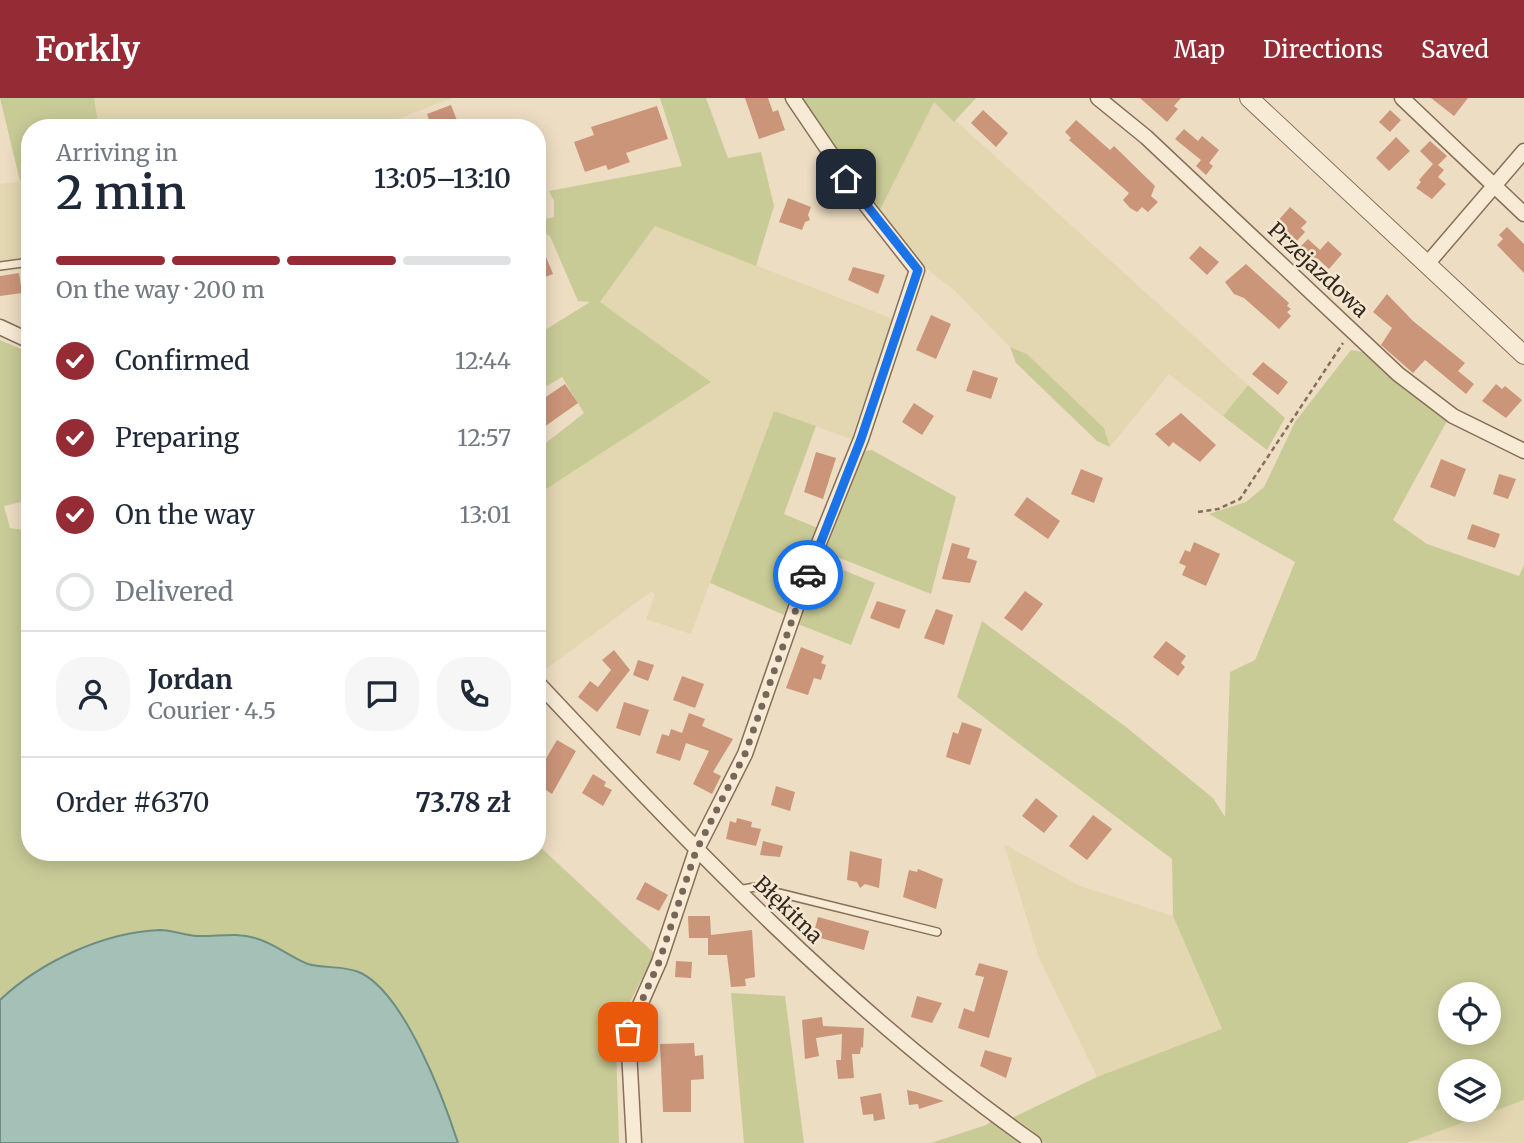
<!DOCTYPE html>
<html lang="en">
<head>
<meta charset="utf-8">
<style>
	body { margin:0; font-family:Merriweather,serif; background:#f6f6f7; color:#1f2937; height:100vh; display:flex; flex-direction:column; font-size:26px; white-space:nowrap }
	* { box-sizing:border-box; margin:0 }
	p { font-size:23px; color:#747a83 }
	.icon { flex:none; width:38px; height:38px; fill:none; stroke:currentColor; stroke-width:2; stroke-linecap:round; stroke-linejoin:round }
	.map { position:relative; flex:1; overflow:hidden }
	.side { position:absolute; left:21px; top:21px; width:525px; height:742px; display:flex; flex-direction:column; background:#fff; border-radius:28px; box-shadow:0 4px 18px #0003 }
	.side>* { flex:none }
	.tools { position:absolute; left:1438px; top:884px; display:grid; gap:14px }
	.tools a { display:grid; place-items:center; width:63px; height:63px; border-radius:50%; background:#fff; box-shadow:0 4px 18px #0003; font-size:35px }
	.pin { position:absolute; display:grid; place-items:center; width:60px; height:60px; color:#fff; margin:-30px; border-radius:14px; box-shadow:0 4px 10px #0006 }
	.courier { position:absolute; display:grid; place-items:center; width:70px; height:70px; margin:-35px; border:5px solid #1a73e8; border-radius:50%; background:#fff; color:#222; box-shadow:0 2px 9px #0007 }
	.overview em { font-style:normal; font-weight:600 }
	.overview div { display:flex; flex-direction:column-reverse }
	.overview { display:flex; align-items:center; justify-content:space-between; height:119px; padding:0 35px }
	h1 { font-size:46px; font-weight:600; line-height:52px }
	.bar { display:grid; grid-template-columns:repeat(4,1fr); gap:10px 7px; align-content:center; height:84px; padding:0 35px }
	.bar i { height:9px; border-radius:5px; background:#e0e1e3 }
	.bar .on { background:#952b34 }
	.bar p { grid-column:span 4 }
	.line { display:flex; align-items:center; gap:18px; padding:0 35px; border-top:2px solid #e0e1e3 }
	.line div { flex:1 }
	.round { display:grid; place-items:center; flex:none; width:74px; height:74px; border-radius:28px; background:#f6f6f7 }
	ol { padding:0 35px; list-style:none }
	li { display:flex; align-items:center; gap:21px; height:77px }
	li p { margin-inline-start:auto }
	li .icon { padding:7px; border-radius:50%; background:#952b34; color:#fff; stroke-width:4 }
	li:last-child { color:#747a83 }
	li i { width:38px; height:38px; border:4px solid #e0e1e3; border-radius:50% }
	header { display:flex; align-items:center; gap:42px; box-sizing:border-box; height:98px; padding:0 35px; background:#952b34; color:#fff }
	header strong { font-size:33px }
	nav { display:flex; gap:38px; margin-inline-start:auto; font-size:24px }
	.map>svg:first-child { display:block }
</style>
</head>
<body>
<header>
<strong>Forkly</strong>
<nav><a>Map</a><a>Directions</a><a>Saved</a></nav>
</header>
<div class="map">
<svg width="1524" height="1045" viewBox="0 0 1524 1045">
	<rect width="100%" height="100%" fill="#edddc3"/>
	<!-- farmland -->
	<path fill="#e3d7b1" d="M 94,0 L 452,0 L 375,30 L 99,30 Z
		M 934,3 L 1248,287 L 1223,318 L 1169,276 L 1110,349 L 1104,330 L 1027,256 L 1010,249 L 954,192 L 920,166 L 879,114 Z
		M 30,82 L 30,160 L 0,164 L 0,86 Z
		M 655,128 L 893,221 L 851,341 L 774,313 L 691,536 L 646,521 L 655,497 L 652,493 L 542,574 L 537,569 L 537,485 L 544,480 L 537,469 L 537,397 L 710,284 L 600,204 Z
		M 1004,746 L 1080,788 L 1173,818 L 1222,932 L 1097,979 L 1039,860 Z
		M 1524,1002 L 1524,1045 L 1411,1043 Z"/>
	<!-- green -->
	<path fill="#c9cb97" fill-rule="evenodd" d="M 0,0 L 94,0 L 99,30 L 30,30 L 30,82 L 20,83 Z
		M 660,0 L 706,0 L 728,60 L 761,54 L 774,108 L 756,168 L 655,128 L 600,204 L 711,284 L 537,397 L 537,352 L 584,315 L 562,279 L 537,294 L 537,237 L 590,204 L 578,203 L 550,138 L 537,131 L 537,123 L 554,119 L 554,103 L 549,93 L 682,68 Z
		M 799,0 L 976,0 L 954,24 L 934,4 L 879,114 L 862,95 Z
		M 0,242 L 30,255 L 30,402 L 4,408 L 10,430 L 30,433 L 30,754 L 537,754 L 537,746 L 655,856 L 620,923 L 616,948 L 619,1045 L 458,1045 C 443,1000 415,922 380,889 C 359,869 336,874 311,866 C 292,861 276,847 258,840 C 241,834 223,839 206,838 C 188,838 171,831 153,832 C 100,836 39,868 0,902 Z
		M 1010,249 L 1027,256 L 1104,330 L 1110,349 L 1097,343 L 1016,265 Z
		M 1351,252 L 1363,254 L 1448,321 L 1393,422 L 1427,446 L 1519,478 L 1524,467 L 1524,1002 L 1407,1045 L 1045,1045 L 1012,1020 L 1097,979 L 1222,931 L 1173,818 L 1172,761 L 957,599 L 982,523 L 1126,629 L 1213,700 L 1225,719 L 1230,574 L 1255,562 L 1295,464 L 1209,416 L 1246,404 L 1264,389 L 1295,324 ZM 1451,896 L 1489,896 L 1489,934 L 1451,934 ZM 1451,973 L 1489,973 L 1489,1012 L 1451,1012 Z
		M 1248,287 L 1285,320 L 1267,352 L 1223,318 Z
		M 774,313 L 816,328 L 784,416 L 820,431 L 789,519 L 710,485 Z
		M 872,352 L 956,399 L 931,496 L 827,455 L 825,448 L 854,368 L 865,353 Z
		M 821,463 L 875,485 L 851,547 L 798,526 Z
		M 731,895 L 785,898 L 804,1045 L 744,1045 Z
		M 992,1023 L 1023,1045 L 931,1045 L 986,1027 Z"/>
	<!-- water -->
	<path fill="#a5c0b6" stroke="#6c8e83" stroke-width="2" d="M 160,832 C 172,832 184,837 197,838 C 216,839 236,834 255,840 C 274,845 290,859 308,866 C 325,871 344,867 361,875 C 405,897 443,999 458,1045 L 0,1045 L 0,902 C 40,864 104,834 160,832 Z"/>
	<!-- building -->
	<path fill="#cb957a" d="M 745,0 L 768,0 L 773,14 L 778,12 L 785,32 L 759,41 Z
		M 1140,0 L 1181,0 L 1174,8 L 1178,11 L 1167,24 Z
		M 1431,0 L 1468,0 L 1454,18 Z
		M 451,7 L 460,30 L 432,30 L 427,16 Z
		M 657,8 L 668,41 L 626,55 L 630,64 L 608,72 L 606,67 L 585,74 L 574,44 L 594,37 L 591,29 Z
		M 983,12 L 1008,35 L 996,49 L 971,25 Z
		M 1390,12 L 1401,22 L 1390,34 L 1379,24 Z
		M 1076,22 L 1110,52 L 1114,48 L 1155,88 L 1151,98 L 1158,104 L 1148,114 L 1142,109 L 1137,114 L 1130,110 L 1123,102 L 1129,95 L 1069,42 L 1071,40 L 1065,34 Z
		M 1184,31 L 1198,43 L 1202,38 L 1219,52 L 1209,65 L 1213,68 L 1206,77 L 1196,68 L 1201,62 L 1175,41 Z
		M 1396,39 L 1410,53 L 1389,73 L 1376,60 Z
		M 1430,43 L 1447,58 L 1438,67 L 1444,72 L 1438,79 L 1446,86 L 1432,101 L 1416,90 L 1421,84 L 1419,82 L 1433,66 L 1420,53 Z
		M 788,100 L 811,109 L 808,117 L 810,122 L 805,124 L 802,132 L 779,124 Z
		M 1290,109 L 1307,124 L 1301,130 L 1305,134 L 1296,144 L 1276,125 Z
		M 1507,129 L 1524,146 L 1524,175 L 1497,147 L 1503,141 L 1499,137 Z
		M 537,137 L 553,176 L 537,182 Z
		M 1308,141 L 1320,152 L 1328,143 L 1342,156 L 1329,171 L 1317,160 L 1309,169 L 1294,155 Z
		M 1200,148 L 1219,164 L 1207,177 L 1189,160 Z
		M 1246,166 L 1289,205 L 1287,208 L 1291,211 L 1287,214 L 1291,218 L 1279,231 L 1244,200 L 1234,196 L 1225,184 Z
		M 853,169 L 885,177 L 878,196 L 848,182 Z
		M 19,175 L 22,195 L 0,198 L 0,178 Z
		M 1387,196 L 1413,223 L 1465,265 L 1458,273 L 1474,286 L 1466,296 L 1425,262 L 1413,275 L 1381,247 L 1392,230 L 1373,214 Z
		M 931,217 L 951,226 L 936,261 L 916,252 Z
		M 1263,264 L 1288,284 L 1278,297 L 1252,276 Z
		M 973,272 L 998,280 L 991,301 L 966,293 Z
		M 565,286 L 578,305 L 537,334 L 537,305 Z
		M 1496,286 L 1502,291 L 1505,288 L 1522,302 L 1506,320 L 1482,303 Z
		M 914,305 L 934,318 L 922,337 L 902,324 Z
		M 1181,315 L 1216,347 L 1200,364 L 1173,344 L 1169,349 L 1155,336 Z
		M 816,354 L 836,360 L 823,401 L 804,394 Z
		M 1441,361 L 1466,371 L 1455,399 L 1430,389 Z
		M 1081,371 L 1103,380 L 1094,405 L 1071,396 Z
		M 1499,376 L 1516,381 L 1508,401 L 1493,396 Z
		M 1027,399 L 1060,423 L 1048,441 L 1014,417 Z
		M 1472,426 L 1500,436 L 1495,450 L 1467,441 Z
		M 1194,444 L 1220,456 L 1206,488 L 1182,477 L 1186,468 L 1179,465 L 1185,452 L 1190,454 Z
		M 952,445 L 970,450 L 967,460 L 977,463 L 970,485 L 942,481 Z
		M 1025,493 L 1043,506 L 1022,533 L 1004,520 Z
		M 877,503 L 906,512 L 899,531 L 870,520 Z
		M 936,511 L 953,517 L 944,547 L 924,540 Z
		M 1166,543 L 1186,558 L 1181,565 L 1185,569 L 1178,578 L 1153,559 Z
		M 801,549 L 824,558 L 821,565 L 826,567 L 821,582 L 814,580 L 808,597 L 786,590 Z
		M 614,552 L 630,572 L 597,614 L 578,599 L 590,583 L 598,589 L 611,572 L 602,562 Z
		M 638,562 L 654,567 L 648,583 L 633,577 Z
		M 682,578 L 704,586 L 695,610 L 673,602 Z
		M 624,604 L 649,612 L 640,638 L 616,630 Z
		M 689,615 L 705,621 L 702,628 L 733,641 L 713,674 L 721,678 L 712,696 L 693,686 L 709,653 L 686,645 L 680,663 L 656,655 L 662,636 L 669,638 L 671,631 L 682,635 Z
		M 962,624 L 982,631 L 970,667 L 946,659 L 953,634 L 958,636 Z
		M 557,642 L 576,653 L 552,696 L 537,686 L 537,676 Z
		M 593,676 L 606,684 L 604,688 L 612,692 L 603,708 L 582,695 Z
		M 776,688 L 795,694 L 790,713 L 771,707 Z
		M 1036,700 L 1058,718 L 1044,735 L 1022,718 Z
		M 1093,717 L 1112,731 L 1087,762 L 1069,748 Z
		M 737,720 L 752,724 L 751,729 L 761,731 L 756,748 L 726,741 L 730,723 L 736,725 Z
		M 763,743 L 783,748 L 780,759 L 760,757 Z
		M 850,753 L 882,761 L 879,790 L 865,786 L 860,790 L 857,784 L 847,782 Z
		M 918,771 L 943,781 L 936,811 L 903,799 L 909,772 L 917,774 Z
		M 645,784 L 668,797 L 659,813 L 636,801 Z
		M 688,818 L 710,818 L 711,837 L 752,832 L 755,879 L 745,881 L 746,888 L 731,889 L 727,857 L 708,857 L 708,840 L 689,840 Z
		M 818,819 L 869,833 L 864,852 L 813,838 Z
		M 676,863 L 692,864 L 691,880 L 675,879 Z
		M 979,865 L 1008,873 L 989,940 L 958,930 L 964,910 L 974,914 L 984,879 L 975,877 Z
		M 917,898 L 942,905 L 932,925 L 911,919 Z
		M 822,919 L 823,928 L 864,930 L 863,950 L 861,949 L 860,956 L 852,956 L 854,980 L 838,981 L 836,962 L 841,962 L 842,936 L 816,940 L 819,958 L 805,961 L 802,922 Z
		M 694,945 L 695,958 L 703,957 L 704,981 L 691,982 L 691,1014 L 663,1014 L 660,946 Z
		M 985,952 L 1012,960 L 1006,980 L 980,968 Z
		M 907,992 L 916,994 L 944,1003 L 919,1011 L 918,1006 L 909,1007 Z
		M 881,995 L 885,1021 L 874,1023 L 873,1016 L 863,1017 L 860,999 Z"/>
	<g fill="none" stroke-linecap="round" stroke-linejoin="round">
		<!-- service casing -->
		<g stroke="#876f5a" stroke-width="10">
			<path id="service" d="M 0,168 L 30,164
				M 738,792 L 755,789 L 937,834"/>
		</g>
		<!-- minor casing -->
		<g stroke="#876f5a" stroke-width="17">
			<path id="minor" d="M 1098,0 L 1146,39 L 1398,276 L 1453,318 L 1524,353
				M 1402,0 L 1524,116
				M 1428,165 L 1524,53
				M 0,229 L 30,243
				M 537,584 C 692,749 848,914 1034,1045
				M 634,1045 L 628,934 L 659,864 L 696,753 L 745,656 L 815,455 L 861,341 L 917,172 L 862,102 L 793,0"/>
		</g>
		<!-- tertiary casing -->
		<g stroke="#876f5a" stroke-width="20">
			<path id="tertiary" d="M 1249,0 L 1524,257"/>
		</g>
		<!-- path -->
		<path stroke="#876f5a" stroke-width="2.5" stroke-dasharray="5 3.5" stroke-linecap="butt" d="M 1198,414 L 1218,411 L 1240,401 L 1343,245"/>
		<!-- service -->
		<use href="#service" stroke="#f8ebd6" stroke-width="7"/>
		<!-- minor -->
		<use href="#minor" stroke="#f8ebd6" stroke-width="14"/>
		<!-- tertiary -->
		<use href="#tertiary" stroke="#f8ebd6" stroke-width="18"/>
	</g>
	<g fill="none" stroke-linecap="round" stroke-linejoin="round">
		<!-- done -->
		<path stroke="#776758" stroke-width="7" stroke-dasharray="0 12.6" d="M 628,934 L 659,864 L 696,753 L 745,656 L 808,477"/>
		<!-- route -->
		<path stroke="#1a73e8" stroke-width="9" d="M 808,477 L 861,341 L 918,172 L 846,81"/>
	</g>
	<g text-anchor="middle" stroke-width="5" stroke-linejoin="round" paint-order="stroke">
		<!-- street labels -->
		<g font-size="21" fill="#37281e" stroke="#f5e8d3">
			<text transform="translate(1318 172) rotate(43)" y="7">Przejazdowa</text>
			<text transform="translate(788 812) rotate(44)" y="7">Błękitna</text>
		</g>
	</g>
</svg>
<div class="tools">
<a><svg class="icon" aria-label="locate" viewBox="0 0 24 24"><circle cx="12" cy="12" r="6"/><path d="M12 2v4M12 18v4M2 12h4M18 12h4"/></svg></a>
<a><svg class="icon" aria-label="layers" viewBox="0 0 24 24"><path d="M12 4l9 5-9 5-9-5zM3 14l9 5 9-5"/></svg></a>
</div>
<div class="pin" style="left:628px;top:934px;background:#ea580c"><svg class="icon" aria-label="bag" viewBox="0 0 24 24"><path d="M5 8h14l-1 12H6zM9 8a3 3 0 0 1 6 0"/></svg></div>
<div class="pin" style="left:846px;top:81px;background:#1f2937"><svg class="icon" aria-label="home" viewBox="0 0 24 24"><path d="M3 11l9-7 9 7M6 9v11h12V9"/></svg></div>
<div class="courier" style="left:808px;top:477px"><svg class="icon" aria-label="car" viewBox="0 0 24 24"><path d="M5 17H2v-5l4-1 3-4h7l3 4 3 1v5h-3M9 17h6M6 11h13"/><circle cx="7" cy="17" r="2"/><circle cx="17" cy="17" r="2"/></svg></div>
<section class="side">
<div class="overview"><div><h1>2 min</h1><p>Arriving in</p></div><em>13:05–13:10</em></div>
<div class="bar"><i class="on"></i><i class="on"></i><i class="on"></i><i></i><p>On the way · 200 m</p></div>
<ol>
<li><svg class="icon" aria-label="check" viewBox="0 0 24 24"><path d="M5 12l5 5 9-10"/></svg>Confirmed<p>12:44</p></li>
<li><svg class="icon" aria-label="check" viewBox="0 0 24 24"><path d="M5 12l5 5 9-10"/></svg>Preparing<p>12:57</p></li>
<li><svg class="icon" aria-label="check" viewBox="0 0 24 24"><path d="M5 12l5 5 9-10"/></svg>On the way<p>13:01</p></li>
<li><i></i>Delivered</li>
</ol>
<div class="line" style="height:126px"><a class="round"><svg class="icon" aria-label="person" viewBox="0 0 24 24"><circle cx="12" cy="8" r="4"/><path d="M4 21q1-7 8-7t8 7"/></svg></a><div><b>Jordan</b><p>Courier · 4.5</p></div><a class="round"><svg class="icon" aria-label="chat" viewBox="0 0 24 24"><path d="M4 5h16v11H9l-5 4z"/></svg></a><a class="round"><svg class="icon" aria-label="phone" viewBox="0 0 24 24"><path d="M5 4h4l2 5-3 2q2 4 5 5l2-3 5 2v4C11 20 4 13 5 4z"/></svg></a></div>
<div class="line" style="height:91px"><div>Order #6370</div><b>73.78 zł</b></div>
</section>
</div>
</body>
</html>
